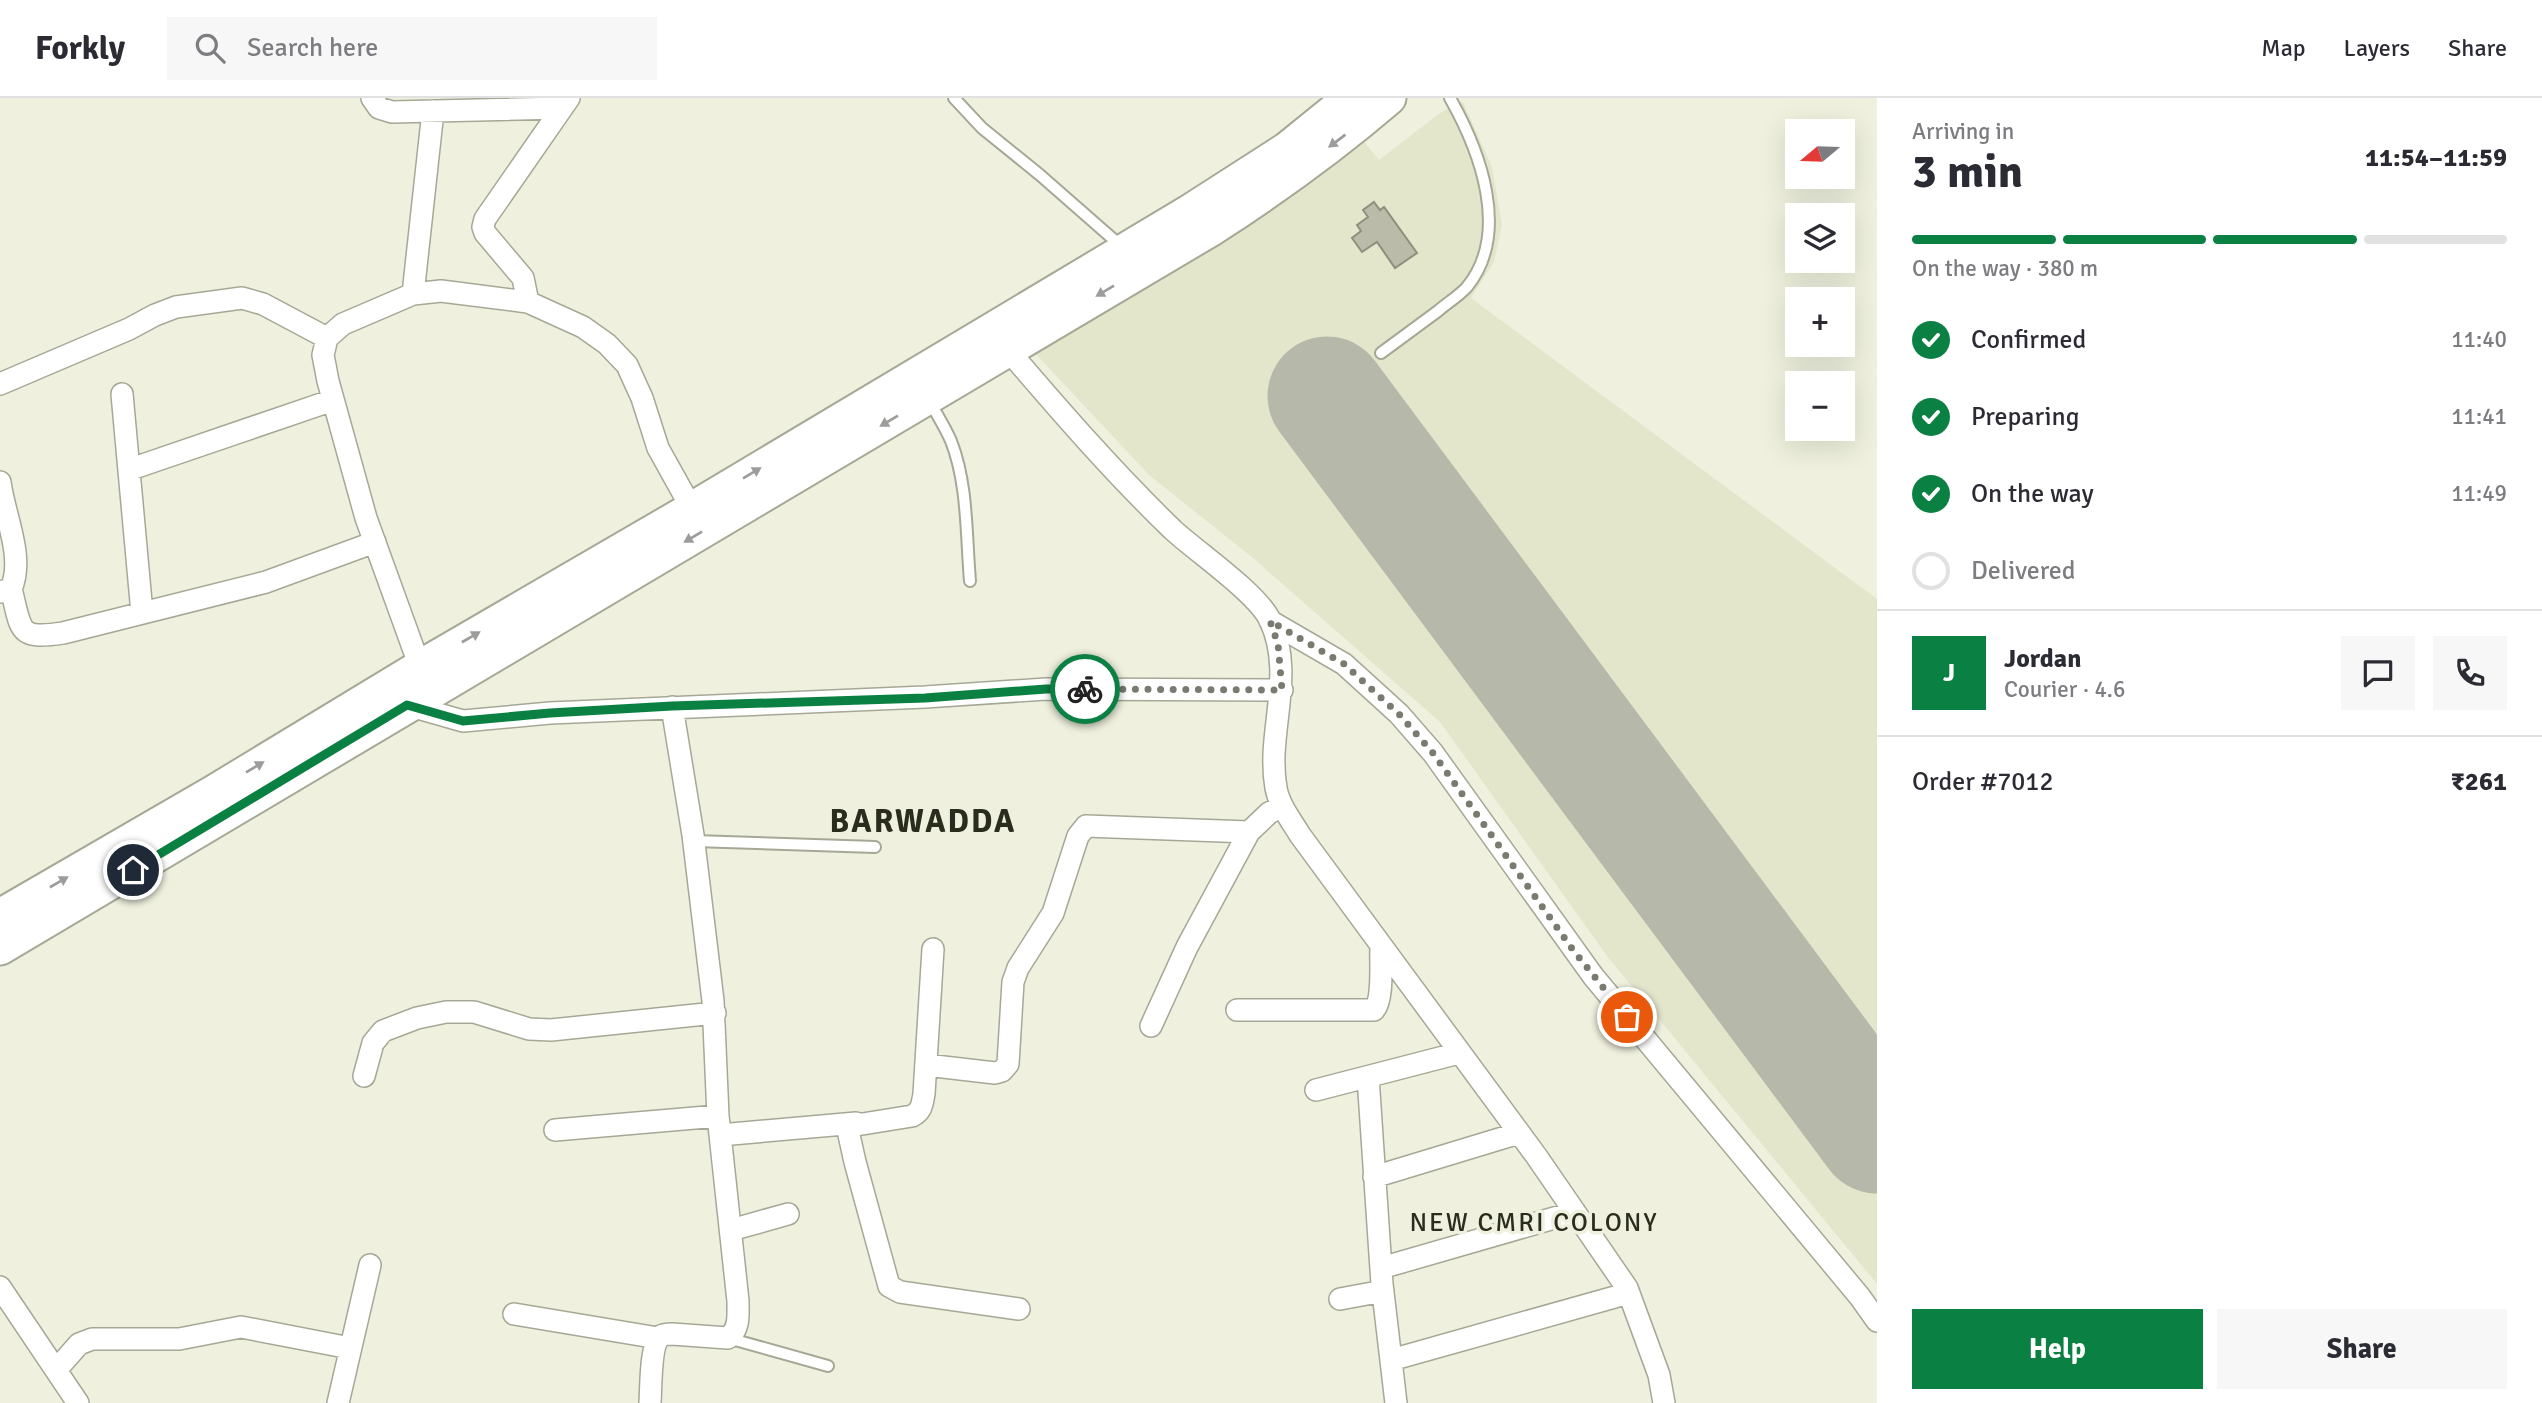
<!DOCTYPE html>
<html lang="en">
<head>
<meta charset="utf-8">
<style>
	body { margin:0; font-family:Signika,sans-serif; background:#f7f7f7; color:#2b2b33; height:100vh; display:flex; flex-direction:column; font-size:26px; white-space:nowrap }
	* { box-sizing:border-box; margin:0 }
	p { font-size:23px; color:#7c7c81 }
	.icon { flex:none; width:38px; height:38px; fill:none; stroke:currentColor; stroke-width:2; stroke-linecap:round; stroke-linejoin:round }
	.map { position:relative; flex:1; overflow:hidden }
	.drawer { display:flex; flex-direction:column; background:#fff; width:665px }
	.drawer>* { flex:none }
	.needle { width:46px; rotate:251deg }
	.tools { position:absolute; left:1785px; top:21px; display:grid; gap:14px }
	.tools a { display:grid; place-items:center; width:70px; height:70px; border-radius:0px; background:#fff; box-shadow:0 7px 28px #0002; font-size:35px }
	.pin { position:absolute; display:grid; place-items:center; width:60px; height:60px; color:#fff; margin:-30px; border:4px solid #fff; border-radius:50%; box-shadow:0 2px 7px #0007 }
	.courier { position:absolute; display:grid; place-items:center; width:70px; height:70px; margin:-35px; border:5px solid #0b8043; border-radius:50%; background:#fff; color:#222; box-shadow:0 2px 9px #0007 }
	.headline em { font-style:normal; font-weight:700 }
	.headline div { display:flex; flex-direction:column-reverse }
	.headline { display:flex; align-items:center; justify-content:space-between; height:119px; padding:0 35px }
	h1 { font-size:46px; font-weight:700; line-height:52px }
	.bar { display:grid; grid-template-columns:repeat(4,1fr); gap:10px 7px; align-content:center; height:84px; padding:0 35px }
	.bar i { height:9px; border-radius:5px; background:#e1e1e2 }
	.bar .on { background:#0b8043 }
	.bar p { grid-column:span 4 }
	.line { display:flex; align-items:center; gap:18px; padding:0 35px; border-top:2px solid #e1e1e2 }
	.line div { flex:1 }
	.round { display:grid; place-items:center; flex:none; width:74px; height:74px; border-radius:0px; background:#f7f7f7 }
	ol { padding:0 35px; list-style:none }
	li { display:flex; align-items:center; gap:21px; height:77px }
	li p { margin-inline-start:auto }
	li .icon { padding:7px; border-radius:50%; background:#0b8043; color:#fff; stroke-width:4 }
	li:last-child { color:#7c7c81 }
	li i { width:38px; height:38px; border:4px solid #e1e1e2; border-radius:50% }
	.button { display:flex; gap:14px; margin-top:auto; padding:14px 35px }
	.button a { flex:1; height:80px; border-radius:0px; background:#0b8043; color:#fff; font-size:28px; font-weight:700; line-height:80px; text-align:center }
	.button a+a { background:#f7f7f7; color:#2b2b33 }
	header { display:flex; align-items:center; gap:42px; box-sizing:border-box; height:98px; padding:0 35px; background:#fff; border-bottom:2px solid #e1e1e2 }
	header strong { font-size:33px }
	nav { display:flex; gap:38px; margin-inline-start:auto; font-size:24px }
	.search { width:490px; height:63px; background:#f7f7f7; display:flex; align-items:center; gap:18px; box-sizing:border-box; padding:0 24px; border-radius:0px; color:#7c7c81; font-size:26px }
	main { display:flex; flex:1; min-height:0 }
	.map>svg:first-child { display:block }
</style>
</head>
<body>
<header>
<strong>Forkly</strong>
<div class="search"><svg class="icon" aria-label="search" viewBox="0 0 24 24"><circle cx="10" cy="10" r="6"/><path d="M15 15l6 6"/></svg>Search here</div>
<nav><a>Map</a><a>Layers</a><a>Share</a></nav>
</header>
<main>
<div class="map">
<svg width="1877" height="1305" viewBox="0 0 1877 1305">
	<rect width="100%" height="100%" fill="#eff1de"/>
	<!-- built -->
	<path fill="#e4e6cc" d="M 1463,4 L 1492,69 L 1502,127 L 1494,164 L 1471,200 L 1877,501 L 1877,1186 L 1607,858 L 1440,624 L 1253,460 L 1149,377 L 1034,254 L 1362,41 L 1379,62 L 1440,15 Z"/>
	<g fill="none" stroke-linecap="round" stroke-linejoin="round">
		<!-- runway -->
		<path stroke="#b6b8a9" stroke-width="119" d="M 1327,298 L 1877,1036"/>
	</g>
	<!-- building -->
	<path fill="#babca9" stroke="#8e907e" stroke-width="2" d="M 1374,104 L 1380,112 L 1384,109 L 1417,155 L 1395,170 L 1377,144 L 1362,154 L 1352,140 L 1361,133 L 1357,127 L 1368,119 L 1363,112 Z"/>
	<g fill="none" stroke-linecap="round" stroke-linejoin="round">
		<!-- service casing -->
		<g stroke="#a6a896" stroke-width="14">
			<path id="service" d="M 954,0 L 982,30 L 1040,77 L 1121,148
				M 1381,255 C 1400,241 1419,227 1438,213 C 1447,205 1459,198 1467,189 C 1511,135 1480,53 1450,0
				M 930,304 C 937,317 945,329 951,343 C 968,386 966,437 970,483
				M 694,743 L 875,749
				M 728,1240 L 828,1268"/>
		</g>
		<!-- minor casing -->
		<g stroke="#a6a896" stroke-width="24">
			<path id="minor" d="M 372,0 L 379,10 L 392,14 L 562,10
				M 413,196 L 433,13
				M 528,204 L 523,180 L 485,135 L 483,129 L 485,121 L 569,0
				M 1008,252 C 1061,314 1114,375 1173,432 C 1197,454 1257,495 1270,522 C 1296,578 1266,634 1276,690 C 1279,707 1291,722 1300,737 L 1537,1059 L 1627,1190 L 1659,1277 L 1664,1305
				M 0,286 L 129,231 L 155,217 L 176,209 L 242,200 L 263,206 L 327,240
				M 122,296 L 142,515
				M 131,371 L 333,302
				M 0,384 C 4,417 25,459 11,491 L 0,494
				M 11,491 C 22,532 16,542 63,535 L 266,484 L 375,444
				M 1270,523 L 1344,566 L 1399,616 L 1433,655 L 1593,878 L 1860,1199 L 1877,1223
				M 420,569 L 366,420 L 328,283 L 323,257 L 327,240 L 343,226 L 413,196 L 441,193 L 528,204 L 583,229 L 607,246 L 627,267 L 642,300 L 658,350 L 692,411
				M 407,607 L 463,623 L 550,615 L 925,599 L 1046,591 L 1282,592
				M 933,851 L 924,996 C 922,1006 922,1013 912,1018 L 850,1028 L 849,1037 L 855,1064 L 889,1188 L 900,1194 L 1019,1211
				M 1237,912 L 1374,912 C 1384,901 1380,863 1381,848
				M 1151,928 L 1187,849 L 1249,734 L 1269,715 L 1282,708
				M 926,967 L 995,975 L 1002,973 L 1008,966 L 1013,884 L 1018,870 L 1053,815 L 1078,738 L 1086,728 L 1249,734
				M 364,978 L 373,945 L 383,933 L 417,920 L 446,914 L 474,914 L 529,931 L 551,932 L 715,915
				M 1368,979 L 1382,1186 L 1396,1305
				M 1316,992 L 1459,955
				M 555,1032 L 718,1018
				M 720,1037 L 856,1025
				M 1374,1079 L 1519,1035
				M 731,1132 L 788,1116
				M 1381,1170 L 1575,1114
				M 0,1189 L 78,1305
				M 1340,1201 L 1383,1193
				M 514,1216 L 658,1240
				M 1391,1262 L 1629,1195
				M 56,1272 L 79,1246 L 92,1241 L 179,1241 L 241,1229 L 350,1250
				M 338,1305 L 370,1167
				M 650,1305 C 651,1291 650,1246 661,1238 C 664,1236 668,1236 672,1236 L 728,1240 C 740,1231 738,1217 738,1203 L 718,1018 L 713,903 L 693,737 L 672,609"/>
		</g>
		<!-- primary casing -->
		<g stroke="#a6a896" stroke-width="37">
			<path id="primary" d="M 0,818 L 214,694 L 420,569 L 692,411 L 1189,114 L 1287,51 L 1350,0
				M 0,850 L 1213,130 C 1275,90 1333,48 1389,0"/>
		</g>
		<!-- service -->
		<use href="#service" stroke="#fff" stroke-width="10"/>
		<!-- minor -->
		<use href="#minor" stroke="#fff" stroke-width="21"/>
		<!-- primary -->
		<use href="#primary" stroke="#fff" stroke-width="33"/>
	</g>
	<!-- one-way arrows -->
	<defs><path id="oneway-solid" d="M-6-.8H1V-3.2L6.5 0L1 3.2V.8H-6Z" transform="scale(1.75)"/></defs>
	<g fill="#9c9d9a">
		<use href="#oneway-solid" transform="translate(1337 43) rotate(143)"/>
		<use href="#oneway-solid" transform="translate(1105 193) rotate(149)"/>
		<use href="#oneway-solid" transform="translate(889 323) rotate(149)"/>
		<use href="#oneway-solid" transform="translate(752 375) rotate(-31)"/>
		<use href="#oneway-solid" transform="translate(693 439) rotate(149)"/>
		<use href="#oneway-solid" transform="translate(471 539) rotate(-30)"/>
		<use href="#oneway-solid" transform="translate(255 669) rotate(-31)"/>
		<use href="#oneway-solid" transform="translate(59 784) rotate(-30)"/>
	</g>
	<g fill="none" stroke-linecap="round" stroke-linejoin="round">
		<!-- done -->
		<path stroke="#797b70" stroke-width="7" stroke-dasharray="0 12.6" d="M 1085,591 L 1282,592 L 1278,546 L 1270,523 L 1344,566 L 1399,616 L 1433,655 L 1573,852 L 1627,919"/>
		<!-- route -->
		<path stroke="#0b8043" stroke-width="9" d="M 133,772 L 407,607 L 463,623 L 550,615 L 672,608 L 925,600 L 1046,591 L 1085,591"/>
	</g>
	<g text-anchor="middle" stroke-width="7" stroke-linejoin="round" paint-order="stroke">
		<!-- neighbourhood labels -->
		<g font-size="26" letter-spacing="2" fill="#2a2c1d" stroke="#eff1de">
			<text x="1534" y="1133">NEW CMRI COLONY</text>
		</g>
		<!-- district labels -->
		<g font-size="32" font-weight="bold" letter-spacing="2" fill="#2a2c1d" stroke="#eff1de">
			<text x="923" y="734">BARWADDA</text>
		</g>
	</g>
</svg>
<div class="tools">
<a><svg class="needle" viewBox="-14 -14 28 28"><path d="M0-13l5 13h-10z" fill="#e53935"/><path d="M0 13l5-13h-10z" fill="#7c7c81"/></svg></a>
<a><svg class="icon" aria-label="layers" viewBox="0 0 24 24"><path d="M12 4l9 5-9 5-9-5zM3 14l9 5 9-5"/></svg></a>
<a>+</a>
<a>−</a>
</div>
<div class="pin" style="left:1627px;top:919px;background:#ea580c"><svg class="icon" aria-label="bag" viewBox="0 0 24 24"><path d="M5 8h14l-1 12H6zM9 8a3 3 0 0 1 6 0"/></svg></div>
<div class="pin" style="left:133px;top:772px;background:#1f2937"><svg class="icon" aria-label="home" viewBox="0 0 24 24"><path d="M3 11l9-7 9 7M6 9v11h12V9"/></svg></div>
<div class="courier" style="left:1085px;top:591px"><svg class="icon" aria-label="bike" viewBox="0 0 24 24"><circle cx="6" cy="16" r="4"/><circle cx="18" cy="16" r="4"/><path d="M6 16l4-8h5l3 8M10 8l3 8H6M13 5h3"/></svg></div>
</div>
<section class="drawer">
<div class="headline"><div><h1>3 min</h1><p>Arriving in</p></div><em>11:54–11:59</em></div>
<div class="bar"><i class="on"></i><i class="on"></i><i class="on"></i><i></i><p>On the way · 380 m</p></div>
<ol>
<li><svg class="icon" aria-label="check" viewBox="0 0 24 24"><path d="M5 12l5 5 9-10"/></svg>Confirmed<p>11:40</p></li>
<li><svg class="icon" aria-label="check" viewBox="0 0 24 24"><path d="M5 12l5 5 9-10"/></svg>Preparing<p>11:41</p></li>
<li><svg class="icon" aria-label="check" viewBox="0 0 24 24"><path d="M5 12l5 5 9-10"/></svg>On the way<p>11:49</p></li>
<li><i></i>Delivered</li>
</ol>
<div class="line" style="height:126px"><b class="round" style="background:#0b8043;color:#fff">J</b><div><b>Jordan</b><p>Courier · 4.6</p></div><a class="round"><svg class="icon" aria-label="chat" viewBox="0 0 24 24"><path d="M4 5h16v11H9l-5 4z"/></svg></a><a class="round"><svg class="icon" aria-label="phone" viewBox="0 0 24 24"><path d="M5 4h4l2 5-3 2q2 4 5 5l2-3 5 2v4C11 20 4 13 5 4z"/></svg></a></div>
<div class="line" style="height:91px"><div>Order #7012</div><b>₹261</b></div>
<div class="button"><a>Help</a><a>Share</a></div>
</section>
</main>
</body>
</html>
